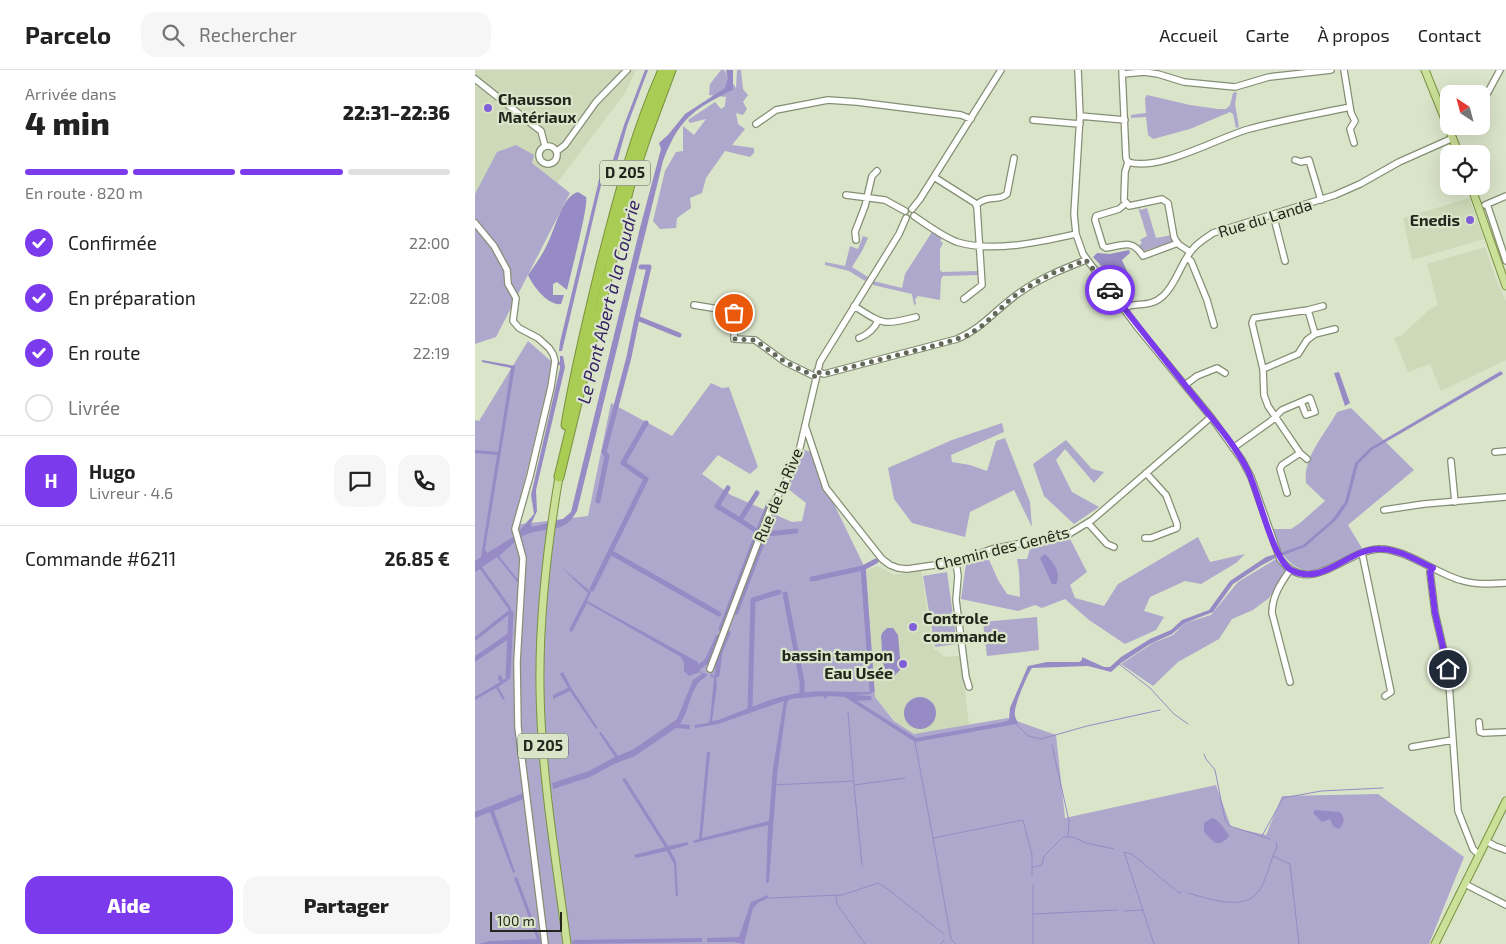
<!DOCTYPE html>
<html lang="fr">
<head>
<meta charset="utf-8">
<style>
	body { margin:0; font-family:"Exo 2",sans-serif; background:#f6f6f6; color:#222; height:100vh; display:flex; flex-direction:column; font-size:19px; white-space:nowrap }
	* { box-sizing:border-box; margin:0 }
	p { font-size:16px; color:#767676 }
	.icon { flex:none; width:28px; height:28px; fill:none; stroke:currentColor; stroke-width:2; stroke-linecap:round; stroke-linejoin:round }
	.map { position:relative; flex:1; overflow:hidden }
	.side { display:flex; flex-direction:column; background:#fff; width:475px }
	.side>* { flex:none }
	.needle { width:32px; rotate:324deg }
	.buttons { position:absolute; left:965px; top:15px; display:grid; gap:10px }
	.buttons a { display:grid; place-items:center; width:50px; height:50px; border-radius:10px; background:#fff; box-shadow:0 5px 20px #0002; font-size:25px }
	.scale { position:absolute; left:15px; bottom:12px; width:72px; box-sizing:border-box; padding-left:5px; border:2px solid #23261c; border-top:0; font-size:14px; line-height:18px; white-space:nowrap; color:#23261c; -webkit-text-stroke:4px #dae4c9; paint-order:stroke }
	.pin { position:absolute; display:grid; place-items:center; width:42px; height:42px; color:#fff; margin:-21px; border:2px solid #fff; border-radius:50%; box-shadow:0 1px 5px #0007 }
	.courier { position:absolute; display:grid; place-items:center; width:50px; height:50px; margin:-25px; border:4px solid #7c3aed; border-radius:50%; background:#fff; color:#222; box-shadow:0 1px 6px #0007 }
	.head em { font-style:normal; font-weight:800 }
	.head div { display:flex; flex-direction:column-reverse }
	.head { display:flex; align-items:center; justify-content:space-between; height:85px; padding:0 25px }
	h1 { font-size:32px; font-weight:800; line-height:38px }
	.bar { display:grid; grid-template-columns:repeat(4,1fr); gap:8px 5px; align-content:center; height:60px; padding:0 25px }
	.bar i { height:6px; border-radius:4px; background:#e0e0e0 }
	.bar .current { background:#7c3aed }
	.bar p { grid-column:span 4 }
	.line { display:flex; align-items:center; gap:12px; padding:0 25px; border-top:1px solid #e0e0e0 }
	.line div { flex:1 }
	.round { display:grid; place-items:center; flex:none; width:52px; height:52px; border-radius:15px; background:#f6f6f6 }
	ol { padding:0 25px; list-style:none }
	li { display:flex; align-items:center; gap:15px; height:55px }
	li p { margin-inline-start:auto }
	li .icon { padding:5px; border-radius:50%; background:#7c3aed; color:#fff; stroke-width:4 }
	li:last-child { color:#767676 }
	li i { width:28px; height:28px; border:2px solid #e0e0e0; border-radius:50% }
	.button { display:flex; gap:10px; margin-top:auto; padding:10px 25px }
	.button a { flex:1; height:58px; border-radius:15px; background:#7c3aed; color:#fff; font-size:20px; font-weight:800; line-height:58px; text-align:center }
	.button a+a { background:#f6f6f6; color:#222 }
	header { display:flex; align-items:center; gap:30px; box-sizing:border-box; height:70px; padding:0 25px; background:#fff; border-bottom:1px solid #e0e0e0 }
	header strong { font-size:24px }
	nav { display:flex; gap:28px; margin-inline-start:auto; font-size:18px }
	.search { width:350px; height:45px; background:#f6f6f6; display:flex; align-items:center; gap:12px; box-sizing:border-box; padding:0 18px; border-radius:15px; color:#767676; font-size:19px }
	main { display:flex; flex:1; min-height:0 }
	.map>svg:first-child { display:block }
</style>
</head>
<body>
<header>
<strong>Parcelo</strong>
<div class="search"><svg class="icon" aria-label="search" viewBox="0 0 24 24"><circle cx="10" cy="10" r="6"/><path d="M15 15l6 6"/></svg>Rechercher</div>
<nav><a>Accueil</a><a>Carte</a><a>À propos</a><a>Contact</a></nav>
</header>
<main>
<section class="side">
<div class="head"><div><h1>4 min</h1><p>Arrivée dans</p></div><em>22:31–22:36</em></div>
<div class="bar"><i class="current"></i><i class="current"></i><i class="current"></i><i></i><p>En route · 820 m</p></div>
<ol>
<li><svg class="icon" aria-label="check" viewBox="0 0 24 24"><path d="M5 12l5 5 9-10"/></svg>Confirmée<p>22:00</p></li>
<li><svg class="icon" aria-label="check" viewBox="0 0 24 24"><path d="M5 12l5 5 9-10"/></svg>En préparation<p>22:08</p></li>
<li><svg class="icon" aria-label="check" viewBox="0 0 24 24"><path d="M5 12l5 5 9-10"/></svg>En route<p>22:19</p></li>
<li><i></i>Livrée</li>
</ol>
<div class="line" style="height:90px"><b class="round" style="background:#7c3aed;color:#fff">H</b><div><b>Hugo</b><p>Livreur · 4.6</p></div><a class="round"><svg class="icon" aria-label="chat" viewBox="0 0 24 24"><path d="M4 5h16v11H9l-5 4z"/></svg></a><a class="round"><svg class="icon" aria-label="phone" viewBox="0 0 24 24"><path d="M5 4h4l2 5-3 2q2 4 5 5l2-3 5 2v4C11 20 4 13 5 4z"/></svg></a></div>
<div class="line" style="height:65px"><div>Commande #6211</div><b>26.85 €</b></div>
<div class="button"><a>Aide</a><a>Partager</a></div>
</section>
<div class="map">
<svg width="1031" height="874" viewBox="0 0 1031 874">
	<rect width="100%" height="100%" fill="#dae4c9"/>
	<!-- built -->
	<path fill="#cdd9b8" d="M 0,0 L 161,0 L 150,23 L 82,113 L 57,93 L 0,124 Z
		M 994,128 L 1009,169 L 937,190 L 928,148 Z
		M 1010,177 L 1023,215 L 1031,231 L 1031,290 L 966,321 L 955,294 L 933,302 L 919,268 L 927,265 L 956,238 L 963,235 L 952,194 Z
		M 403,496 L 419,505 L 446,500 L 459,580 L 463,580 L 464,583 L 467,583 L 468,587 L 483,586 L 486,588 L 494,654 L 446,665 L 439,664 L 420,651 L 400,627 L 391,500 Z"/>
	<!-- green -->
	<path fill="#aea8cc" d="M 246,0 L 249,0 L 261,18 L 262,0 L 266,0 L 268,19 L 273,25 L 268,32 L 272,39 L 268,45 L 261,43 L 263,54 L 270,59 L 257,75 L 279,78 L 279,83 L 275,87 L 250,81 L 231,108 L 227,123 L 215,128 L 216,138 L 202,148 L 201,158 L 185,159 L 178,151 L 190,101 L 201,82 L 208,81 L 208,56 L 219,65 L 231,49 L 215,53 L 213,50 L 240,32 L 246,39 L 250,36 L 251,27 L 234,25 L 235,14 Z
		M 762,22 L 760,34 L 764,57 L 761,58 L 758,44 L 755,42 L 715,59 L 678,69 L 673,65 L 671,47 L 656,48 L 656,45 L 671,43 L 670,28 L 672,25 L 715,35 L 743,39 L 751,39 L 755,35 L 758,23 Z
		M 41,75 L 59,85 L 57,93 L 95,123 L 21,267 L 0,274 L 0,124 L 22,82 Z
		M 663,137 L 666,140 L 672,138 L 681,168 L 697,165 L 698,171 L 669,181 L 664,175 L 667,173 L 665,170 L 672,166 Z
		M 457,162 L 467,168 L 465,171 L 468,173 L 465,179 L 465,200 L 467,202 L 503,201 L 503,205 L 468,206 L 466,209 L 465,230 L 443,226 L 440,229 L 441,234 L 439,235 L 437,224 L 398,215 L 398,211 L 427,218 L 430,204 Z
		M 388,166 L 393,168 L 387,181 L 377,197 L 393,207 L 390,211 L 374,201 L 350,195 L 350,192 L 370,196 L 375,176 L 383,179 Z
		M 53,271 L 78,293 L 39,455 L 113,446 L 136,333 L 197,366 L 236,313 L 247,318 L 254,317 L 283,397 L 275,404 L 243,385 L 227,404 L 256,425 L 317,452 L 327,451 L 331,433 L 312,418 L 327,379 L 336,382 L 350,423 L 358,432 L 391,500 L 400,627 L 419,651 L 439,664 L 533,648 L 581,665 L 590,748 L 741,715 L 756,757 L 791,765 L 807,726 L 903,724 L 989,787 L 954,874 L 0,874 L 0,350 L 4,351 Z
		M 876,338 L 939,400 L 873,455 L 888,480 C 876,485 852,498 841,500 C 818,505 800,479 798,459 L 816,459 L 825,453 L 850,431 L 831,413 C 828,386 850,365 862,342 Z
		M 527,353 L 529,362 L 476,385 L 477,392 L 495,395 L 512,401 L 521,371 L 530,368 L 555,432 L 557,457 L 539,420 L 495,442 L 490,467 L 437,453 L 419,429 L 413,398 L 477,370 Z
		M 591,370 L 617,399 L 629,402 L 619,413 L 590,379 L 581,390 L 597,422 L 624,437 L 599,454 L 569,426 L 558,394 Z
		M 723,467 L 735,492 L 770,484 L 761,493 L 726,514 L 710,511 L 675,527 L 669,541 L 689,547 L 681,560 L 650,574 L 614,550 L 590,529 L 567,538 L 560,535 L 543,541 L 486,529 L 491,494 L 512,485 L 523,510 L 532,524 L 545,527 L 544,501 L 542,489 L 552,489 L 556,475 L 595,469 L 612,502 L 595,515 L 600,528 L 629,536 L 643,514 Z
		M 801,489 L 811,501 L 794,528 L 778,540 L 757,549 L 744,569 L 703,592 L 678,616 L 646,594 L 678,573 L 698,565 L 710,553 L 736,545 L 763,512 Z
		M 472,502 L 482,574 L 460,577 L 448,506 Z
		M 562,547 L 564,580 L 512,586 L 508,552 Z"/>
	<!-- water -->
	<path fill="#968bc5" d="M 170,0 L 173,0 L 152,56 L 140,99 L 127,111 L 87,281 L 84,281 L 85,272 L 124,110 L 137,93 L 149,55 Z
		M 251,0 L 258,0 L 258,20 C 252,22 246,26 240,29 C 210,45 200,60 188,91 L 102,441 C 90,463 76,457 55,463 C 44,466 33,479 24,486 L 44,511 L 44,514 L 22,487 L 7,497 L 36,538 L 36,543 L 0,571 L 0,567 L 34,540 L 5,499 L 0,502 L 0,491 L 6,487 L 22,385 L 0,383 L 0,380 L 23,382 L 36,298 L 7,292 L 7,290 L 40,296 L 10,479 L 12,483 L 45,463 L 44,461 L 59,444 L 56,425 L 85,298 L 85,295 L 82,295 L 82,292 L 85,292 L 85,286 L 88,286 L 90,297 L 61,420 L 62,441 L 56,454 L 57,457 L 88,449 L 96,442 L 165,158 L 186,79 L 184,73 L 193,65 L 210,44 L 250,18 L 253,8 Z
		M 103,122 L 111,127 C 114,135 95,206 92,220 L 82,212 L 78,214 L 78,225 L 89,225 L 86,234 C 73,236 58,216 53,205 C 61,194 70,181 75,168 C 81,155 88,126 103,122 Z
		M 654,180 L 655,183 L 647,190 L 655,208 L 655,213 L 645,216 L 618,187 L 622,183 L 635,184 Z
		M 1026,301 L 1028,304 L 897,380 L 883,394 L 873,433 L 862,449 L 830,477 L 806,486 L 805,483 L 828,475 L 857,450 L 870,432 L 880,393 L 895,378 Z
		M 864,302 L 875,333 L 870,336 L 859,303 Z
		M 570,484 C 578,491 587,504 581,514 L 577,514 L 565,488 Z
		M 801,484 L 802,487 L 787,495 L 758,514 L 738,542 L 710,553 L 697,564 L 675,574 L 646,593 L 636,602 L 613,596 L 557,598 C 553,603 540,634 540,641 C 539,646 541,649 543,653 L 541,654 L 440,672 L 370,627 L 353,626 L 350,629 L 348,626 L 315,629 L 312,632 L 302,705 L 294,812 L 291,813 L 293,755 L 219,773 L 218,771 L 224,769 L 232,682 L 235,682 L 227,768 L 294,751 L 298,698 L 309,631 L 243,654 L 220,658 L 220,655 L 233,653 L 235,650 L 239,608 L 235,606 L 236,604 L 241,607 L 242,616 L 237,651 L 243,650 C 269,641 296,627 324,623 C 348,619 372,623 397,622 L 396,624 L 378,625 L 396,626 L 397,630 L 382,631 L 441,668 L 529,652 L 534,650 L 535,638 L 553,596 L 572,592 L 604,592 L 607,590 L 607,587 L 629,597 L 635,597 L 646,587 L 675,569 L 696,560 L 707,550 L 734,540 L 755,511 L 791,487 Z
		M 85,496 L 116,522 L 112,531 L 223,592 L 225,601 L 228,603 L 232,604 L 231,607 C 215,614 215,641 205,654 L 215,655 L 215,659 L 201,658 L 160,686 L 139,694 L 115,707 L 78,719 L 77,713 L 114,701 L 140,687 L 124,663 L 126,662 L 143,686 L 159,679 L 198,652 L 202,649 L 218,610 L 227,604 L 225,602 L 214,606 L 209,601 L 209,592 L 206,587 L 112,533 L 97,562 L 94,560 L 113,523 Z
		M 412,558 L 418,558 L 423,565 L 426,599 L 419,606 C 404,603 408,579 406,567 L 407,563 Z
		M 88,602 L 97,619 L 123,658 L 121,659 L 95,621 L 78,629 L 78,625 L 93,618 L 85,604 Z
		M 24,605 L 26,605 L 28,610 L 33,607 L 33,610 L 23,617 L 30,629 L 28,630 L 21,618 L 0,630 L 0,627 L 25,612 L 23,609 Z
		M429 643a16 16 0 1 1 32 0a16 16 0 1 1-32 0Z
		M 150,708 L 193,776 L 213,772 L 213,775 L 195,780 L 201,791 L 203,826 L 201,826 L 199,794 L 192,781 L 161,788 L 159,785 L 190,777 L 147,709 Z
		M 48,723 L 49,728 L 46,730 L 19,741 L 40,802 L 38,803 L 15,742 L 0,748 L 0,742 Z
		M 840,740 L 865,742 C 870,749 870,752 864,759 L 858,756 L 855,749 L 847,752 L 838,743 Z
		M 737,748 C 745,750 749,759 754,765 L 753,768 L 746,773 L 740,773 L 729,762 L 729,753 Z
		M 42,807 L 67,874 L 4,874 L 14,871 L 62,869 L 39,808 Z
		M 293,825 L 293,828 L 284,832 L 278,838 L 269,874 L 260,872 L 232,872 L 232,868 L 264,867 L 276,832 Z
		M 227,868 L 227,872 L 97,874 L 98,870 Z"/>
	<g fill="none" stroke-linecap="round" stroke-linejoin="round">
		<!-- stream -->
		<path stroke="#968bc5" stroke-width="1" d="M 644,594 L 675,618 L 699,644 L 713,654
			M 373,642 L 379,714
			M 541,654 L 553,666 L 566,669 L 612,656 L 685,640
			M 442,672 L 440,672 L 458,768
			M 577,675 L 594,751 L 593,766
			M 729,684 L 731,689 L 740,700 L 750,750 L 755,756 L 795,769
			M 299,715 L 378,711
			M 787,766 L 808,728 L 846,721 L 908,718
			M 801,772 L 802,777 L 798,786 L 815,794 L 824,874
			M 387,795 L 379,715 L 430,708
			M 558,797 L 567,795 L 569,786 L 588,767 L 598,767 L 611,773 L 639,779
			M 558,815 L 558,844
			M 713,823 C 732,828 768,842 783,822 C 790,813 794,797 798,786
			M 361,826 L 362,834 L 390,874
			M 294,828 L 367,825 L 403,813 L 414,820 L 469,864
			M 649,841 L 668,840
			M 466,874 L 469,870
			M 481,874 L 476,869 L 458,768 L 548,750 L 557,785 L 557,806
			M 558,874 L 558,844 L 643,840
			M 679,874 L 649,782 L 657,784 L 704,823 L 707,822"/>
		<!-- canal -->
		<path stroke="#968bc5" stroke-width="5" d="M 162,248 L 174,197 L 166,197
			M 253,418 L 242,436 L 265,450 L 282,423
			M 123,431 L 132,386 L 129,382 L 154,287 L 162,248 L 204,265
			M 265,450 L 283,462 L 294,433
			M 294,453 L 291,464 L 321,461
			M 135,482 L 244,544
			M 337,509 L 388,498
			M 117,519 L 171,409 L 148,393 L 171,353
			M 310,524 L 327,612 L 327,622
			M 261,542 L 287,473
			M 246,559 L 283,462
			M 0,589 L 35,565
			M 224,597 L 232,591 L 243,567
			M 242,605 L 245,582 L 253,563
			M 33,607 L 36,543
			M 397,620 L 388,498 L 401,491
			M 275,638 L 278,530 L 304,522"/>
		<!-- minor casing -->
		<g stroke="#858f75" stroke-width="8">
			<path id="minor" d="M 603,0 L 605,46 L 599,144 L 601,164 L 608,184 L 663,258 L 736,347 L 767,390 L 776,407 L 805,489 C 834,528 870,481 903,479 C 927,477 961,503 985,510 C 1000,515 1016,514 1031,513
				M 647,0 L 651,88 L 653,92 L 650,102 L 649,130 L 654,136 L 687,129 L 693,133 L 699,167 L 703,174 L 715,182
				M 869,0 L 876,43 L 880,51 L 875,59 L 879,73
				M 648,4 L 669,2 L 683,4 L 709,12 L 760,17 L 794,7 L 856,0
				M 0,9 L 62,58 L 66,61 L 70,76
				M 1006,35 L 1025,0
				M 605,46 L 650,50
				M 558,50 L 605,54
				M 281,54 L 301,40 L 353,30 L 382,32 L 486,45 L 496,49
				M 976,62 L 990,56
				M64 85a9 9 0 1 1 18 0a9 9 0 1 1-18 0Z
				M 82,81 L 90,75 L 121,32 L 152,0
				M 820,90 L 826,92 L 834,90 L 846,130
				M 653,92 C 684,102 742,68 774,59 C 807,50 842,44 875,37
				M 459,107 L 500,133 L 502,137 L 507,215 L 489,229
				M 371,125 L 410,130 L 430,141
				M 650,134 L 644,139 L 621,146 L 620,150 L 628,176 L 631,178 C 649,175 657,169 668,186 L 703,173
				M 1012,134 L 1031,191
				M 501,135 C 513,124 523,132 532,124 L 539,88
				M 1010,135 L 1031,126
				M 437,139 L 445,129 L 526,0
				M 798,144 L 810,191
				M 439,146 C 452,155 467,166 482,172 C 518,183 565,172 601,164
				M 0,153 L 19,176 L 32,200 L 33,214 L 41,228 L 38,251 L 44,258 L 63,268 L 74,278 L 78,284 L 80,291 L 76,317 L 55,406 L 40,459 L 48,488 L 42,592 L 43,657 L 70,874
				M 381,170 L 380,162 L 390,136 L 397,106 L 402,101
				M 712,188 L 716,191 L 732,230 L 739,255
				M 219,235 L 256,241 L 260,247 L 259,269 L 280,270 L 310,292 L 341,307
				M 379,236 C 408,254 407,256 441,247
				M 649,238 C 661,231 674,239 688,226 C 702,213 705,194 717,180 C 722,173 731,168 738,163 L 860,125 L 885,114 L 924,92 L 978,68
				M 833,240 L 848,236
				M 384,268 C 392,265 399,259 403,251
				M 788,299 L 777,253 L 779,248 L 833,240 L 840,264
				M 342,301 L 349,304 L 482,269 C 507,259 522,238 544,223 C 565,208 588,199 611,190
				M 710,315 L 722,306 L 742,298 L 750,303
				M 330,355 L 351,418 L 407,489 L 415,495 L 423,498 L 432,499 L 481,492 L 517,479 L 594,464 L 617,450 L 736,347
				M 758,378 L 796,351 L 807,340 L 835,328 L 840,342 L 831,345 L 826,332
				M 1020,382 L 1031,381
				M 832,389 L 825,383 L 793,336 L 789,325 L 788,299 L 823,284 L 832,270 L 840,264 L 860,259
				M 976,391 L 980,432
				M 812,423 L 805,399 L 807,395 L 825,383
				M 909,440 L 949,434 L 1031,427
				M 613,453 L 632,474 L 639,477
				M 670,468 L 676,468 L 702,458 L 702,454 L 691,425 L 671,403
				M 887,483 L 916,622 L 910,626
				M 481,492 L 483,506 L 481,530 L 491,607 L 494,617
				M 957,498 L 955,502 L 960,543 L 973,599 L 983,741 L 998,779 L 1004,785
				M 235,599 L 295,440 L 317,400 L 325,377 L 345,292 L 424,164 L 431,148
				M 815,612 L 797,543 C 797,526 806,513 815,500
				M 1004,652 L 1005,662 L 1008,663 L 1031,662
				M 937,677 L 978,670
				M 1011,771 L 1020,776 L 1031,780
				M 990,814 L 1031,835"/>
		</g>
		<!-- major casing -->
		<g stroke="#799240" stroke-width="9">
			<path id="major" d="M 950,0 L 984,84
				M 996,116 L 1031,216
				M 84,407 C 72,477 64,547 65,618 C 66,704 81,789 92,874
				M 960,874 L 1031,731"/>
		</g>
		<!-- highway casing -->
		<g stroke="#799240" stroke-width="11">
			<path id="highway" d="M 91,355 C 100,301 113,248 126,195 C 143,129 160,63 188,0
				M 84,407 L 154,118 L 171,67 L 196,0"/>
		</g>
		<!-- minor -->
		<use href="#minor" stroke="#fff" stroke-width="5.5"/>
		<!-- major -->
		<use href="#major" stroke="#cbe098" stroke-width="7"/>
		<!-- highway -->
		<use href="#highway" stroke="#a8cc54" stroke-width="9"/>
	</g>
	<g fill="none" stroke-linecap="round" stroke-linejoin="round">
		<!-- done -->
		<path stroke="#636859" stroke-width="5" stroke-dasharray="0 9" d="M 259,243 L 259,269 L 280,270 L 310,292 L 341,307 L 342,302 L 349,304 L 473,272 L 493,265 L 508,255 L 538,227 L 551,218 L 576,204 L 611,190 L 635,220"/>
		<!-- route -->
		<path stroke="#7c3aed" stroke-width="6" d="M 635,220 C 660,252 685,284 710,315 C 731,342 758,370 773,401 C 783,422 798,490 816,500 C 849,517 873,478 905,479 C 923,479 941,490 958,498 L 955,502 L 960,543 L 973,599"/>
	</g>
	<!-- markers -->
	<g fill="#815fd9" stroke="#dae4c9" stroke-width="2">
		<circle cx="13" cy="38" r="5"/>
		<circle cx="995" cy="150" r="5"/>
		<circle cx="438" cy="557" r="5"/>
		<circle cx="428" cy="594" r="5"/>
	</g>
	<g text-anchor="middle" stroke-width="4.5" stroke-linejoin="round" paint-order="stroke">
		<!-- shield labels -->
		<g fill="#dae4c9" stroke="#5a5f50" stroke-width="1">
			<rect x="125" y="90.5" width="50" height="25" rx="4"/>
			<rect x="43" y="663.5" width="50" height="25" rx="4"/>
		</g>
		<g font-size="15" font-weight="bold" fill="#23261c">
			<text x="150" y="108">D 205</text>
			<text x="68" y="681">D 205</text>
		</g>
		<!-- poi labels -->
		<g font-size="16" font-weight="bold" fill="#23261c" stroke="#dae4c9" text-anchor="start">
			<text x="23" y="35">Chausson<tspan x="23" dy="18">Matériaux</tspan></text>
			<text x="985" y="156" text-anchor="end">Enedis</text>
			<text x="448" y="554">Controle<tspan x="448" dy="18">commande</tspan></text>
			<text x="418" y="591" text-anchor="end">bassin tampon<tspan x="418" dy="18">Eau Usée</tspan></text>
		</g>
		<!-- street labels -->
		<g font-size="16" fill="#23261c" stroke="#dae4c9">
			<text transform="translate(790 148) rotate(-17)" y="6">Rue du Landa</text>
			<text transform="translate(303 425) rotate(-67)" y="6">Rue de la Rive</text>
			<text transform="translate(527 478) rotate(-14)" y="6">Chemin des Genêts</text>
		</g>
		<!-- water labels -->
		<g font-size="18" font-style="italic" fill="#362166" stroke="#dae4c9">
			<text transform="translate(134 232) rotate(-76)" y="6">Le Pont Abert à la Coudrie</text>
		</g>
	</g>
</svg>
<div class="buttons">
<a><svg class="needle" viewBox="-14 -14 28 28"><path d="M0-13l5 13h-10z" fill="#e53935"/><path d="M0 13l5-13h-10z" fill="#767676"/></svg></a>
<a><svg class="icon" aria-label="locate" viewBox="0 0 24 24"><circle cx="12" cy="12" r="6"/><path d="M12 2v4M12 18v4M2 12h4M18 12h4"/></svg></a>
</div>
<div class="scale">100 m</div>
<div class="pin" style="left:259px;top:243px;background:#ea580c"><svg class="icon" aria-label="bag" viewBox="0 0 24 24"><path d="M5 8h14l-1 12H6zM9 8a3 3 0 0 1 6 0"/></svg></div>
<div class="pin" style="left:973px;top:599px;background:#1f2937"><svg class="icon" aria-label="home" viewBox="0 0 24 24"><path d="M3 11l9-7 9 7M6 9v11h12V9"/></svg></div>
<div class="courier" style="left:635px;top:220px"><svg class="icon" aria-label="car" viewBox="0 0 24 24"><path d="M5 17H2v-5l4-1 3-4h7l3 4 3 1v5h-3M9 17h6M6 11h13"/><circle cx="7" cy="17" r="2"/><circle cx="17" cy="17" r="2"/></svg></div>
</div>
</main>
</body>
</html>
